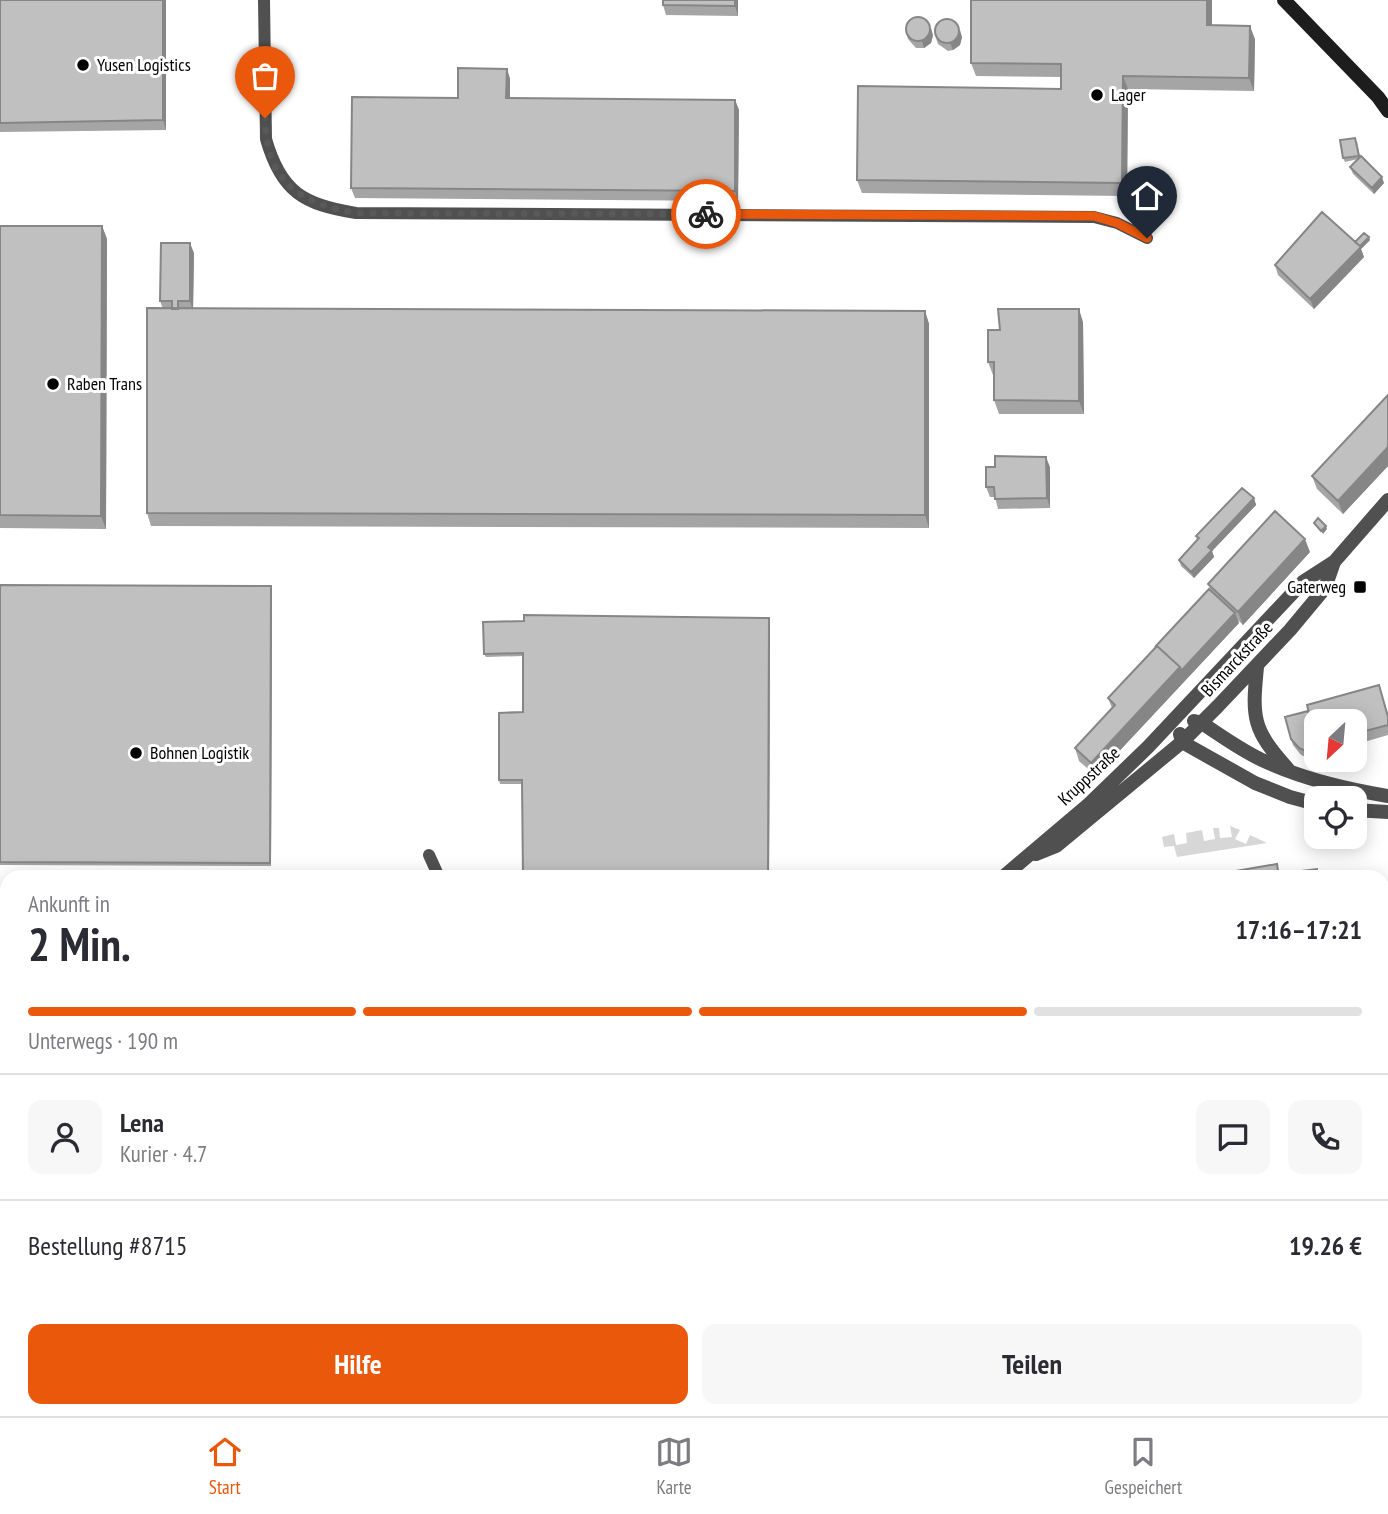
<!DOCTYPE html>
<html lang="de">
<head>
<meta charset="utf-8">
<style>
	body { margin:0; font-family:"PT Sans Narrow",sans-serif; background:#f7f7f7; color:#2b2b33; height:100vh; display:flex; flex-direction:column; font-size:26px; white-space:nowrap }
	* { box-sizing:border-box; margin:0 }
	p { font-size:23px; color:#7c7c81 }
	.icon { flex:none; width:38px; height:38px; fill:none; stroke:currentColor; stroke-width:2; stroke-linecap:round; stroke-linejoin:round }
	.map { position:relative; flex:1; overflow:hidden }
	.panel { position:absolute; left:0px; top:870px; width:1390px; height:548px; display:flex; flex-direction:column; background:#fff; border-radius:21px 21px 0 0; box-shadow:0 4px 18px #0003 }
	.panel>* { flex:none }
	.needle { width:46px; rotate:206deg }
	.tools { position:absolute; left:1304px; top:709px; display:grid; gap:14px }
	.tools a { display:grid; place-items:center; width:63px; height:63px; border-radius:14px; background:#fff; box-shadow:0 4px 18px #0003; font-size:35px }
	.pin { position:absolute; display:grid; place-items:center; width:60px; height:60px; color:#fff; margin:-72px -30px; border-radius:50% 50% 50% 0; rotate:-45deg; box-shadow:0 0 7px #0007 }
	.pin .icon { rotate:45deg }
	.courier { position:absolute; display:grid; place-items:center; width:70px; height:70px; margin:-35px; border:5px solid #ea580c; border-radius:50%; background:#fff; color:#222; box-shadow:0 2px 9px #0007 }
	.headline em { font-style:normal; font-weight:600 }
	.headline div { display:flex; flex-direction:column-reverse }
	.headline { display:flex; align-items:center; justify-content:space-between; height:119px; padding:0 28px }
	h1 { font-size:46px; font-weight:600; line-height:52px }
	.bar { display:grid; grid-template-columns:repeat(4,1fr); gap:10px 7px; align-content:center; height:84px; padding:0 28px }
	.bar i { height:9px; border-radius:5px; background:#e1e1e2 }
	.bar .selected { background:#ea580c }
	.bar p { grid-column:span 4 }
	.line { display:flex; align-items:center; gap:18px; padding:0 28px; border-top:2px solid #e1e1e2 }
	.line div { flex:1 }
	.round { display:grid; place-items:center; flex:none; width:74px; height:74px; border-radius:14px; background:#f7f7f7 }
	.cta { display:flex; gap:14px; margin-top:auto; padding:14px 28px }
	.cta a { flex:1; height:80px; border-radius:14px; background:#ea580c; color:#fff; font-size:28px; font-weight:600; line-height:80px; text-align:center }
	.cta a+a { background:#f7f7f7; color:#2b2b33 }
	.tabs { display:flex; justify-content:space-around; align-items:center; height:98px; border-top:2px solid #e1e1e2; background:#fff; font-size:19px; color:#7c7c81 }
	.tabs a { display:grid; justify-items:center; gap:4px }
	.tabs .selected { color:#ea580c }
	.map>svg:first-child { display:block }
</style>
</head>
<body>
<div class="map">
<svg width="1388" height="1416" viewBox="0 0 1388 1416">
	<rect width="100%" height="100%" fill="#fff"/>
	<!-- green -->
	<path fill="#d7d7d7" d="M 1230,826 L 1240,830 L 1235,839 L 1246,844 L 1250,835 L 1267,843 L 1177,857 L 1174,846 L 1164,847 L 1162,837 L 1174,834 L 1176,845 L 1187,843 L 1186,833 L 1202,830 L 1204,841 L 1215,839 L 1213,828 L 1219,828 L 1220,838 L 1232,837 Z
		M 1388,1145 L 1388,1416 L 1165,1416 L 1077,1411 L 1382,1410 L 1382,1146 Z"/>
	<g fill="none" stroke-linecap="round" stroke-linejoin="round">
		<!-- minor -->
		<path stroke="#505050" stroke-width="12" d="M 264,0 L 266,139 C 281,192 304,205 356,213 L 1094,217 L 1117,223 L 1147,238
			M 429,855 L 439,877"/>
		<!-- tertiary -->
		<path stroke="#505050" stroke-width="14" d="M 1257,667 C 1252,718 1252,729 1288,769
			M 1194,721 L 1202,723 C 1221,736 1241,750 1262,760 C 1302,779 1345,789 1388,796
			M 1180,734 L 1182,742 L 1255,783 L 1290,797 L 1316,804
			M 1354,810 L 1388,812
			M 1036,854 L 1056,846 L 1182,742 L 1218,706 L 1290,630 L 1325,588 L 1334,562
			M 1003,877 L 1089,804 L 1148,747 L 1303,582 L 1334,562 L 1388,500
			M 0,1331 L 7,1330"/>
		<!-- secondary -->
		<path stroke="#1d1d1d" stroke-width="14" d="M 1284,0 L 1378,97 L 1388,111"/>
		<!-- rail casing -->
		<g stroke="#000" stroke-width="7">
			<path id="rail" d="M 1382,1129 L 1388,1128
				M 3,1416 L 30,1410"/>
		</g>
		<!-- rail -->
		<use href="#rail" stroke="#fff" stroke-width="4.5" stroke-dasharray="13" stroke-linecap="butt"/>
	</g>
	<!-- wall -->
	<path fill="#a5a5a5" d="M 0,0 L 166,0 L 166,130 L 0,132 Z
		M 738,0 L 738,16 L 666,15 L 663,5 Z
		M 1212,0 L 1212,25 L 1255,39 L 1254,91 L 1128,89 L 1127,196 L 862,193 L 857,180 L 1061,89 L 1061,77 L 976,76 L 971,63 Z
		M 906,32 L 933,35 L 931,43 L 924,48 L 916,48 L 908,39 Z
		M 962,37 L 960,45 L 953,50 L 948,51 L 938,44 L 936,38 Z
		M 507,69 L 510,79 L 510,98 L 735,100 L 739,110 L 738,201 L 355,198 L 351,188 L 458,98 Z
		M 1357,141 L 1360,158 L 1384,183 L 1374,194 L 1353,174 L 1350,167 L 1358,159 L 1345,162 L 1343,158 Z
		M 0,226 L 102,226 L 107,239 L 106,529 L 0,528 Z
		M 1370,240 L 1361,249 L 1364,257 L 1314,309 L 1278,275 L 1275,265 L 1355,242 Z
		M 194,253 L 193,309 L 925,311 L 929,324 L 929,528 L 151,526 L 147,513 L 163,309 L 160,301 Z
		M 1083,322 L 1084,414 L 999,414 L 994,400 L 994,375 L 993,375 L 988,362 L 1000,330 Z
		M 1388,395 L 1388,466 L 1343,514 L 1317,489 L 1312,476 Z
		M 1050,467 L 1050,508 L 998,509 L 995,497 L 990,497 L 986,487 Z
		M 1254,498 L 1256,505 L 1212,551 L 1214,557 L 1194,578 L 1181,566 L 1179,560 L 1197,540 L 1196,536 Z
		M 1310,552 L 1243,625 L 1238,620 L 1239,623 L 1096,776 L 1079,761 L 1075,748 L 1112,708 L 1108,698 L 1210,589 L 1208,584 Z
		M 0,585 L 272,589 L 271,866 L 0,865 Z
		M 770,621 L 769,877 L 523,877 L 522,784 L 500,784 L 499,780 L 523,712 L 523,656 L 486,657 L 484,654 Z
		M 1379,685 L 1388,714 L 1388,735 L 1354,745 L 1354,721 L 1316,721 L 1316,760 L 1323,760 L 1325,765 L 1301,755 L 1293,745 L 1291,739 L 1308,711 Z
		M 1388,1172 L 1388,1198 L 1383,1199 L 1382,1173 Z
		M 7,1217 L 7,1299 L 0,1300 L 0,1218 Z
		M 1388,1306 L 1388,1328 L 1382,1328 L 1382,1307 Z
		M 1203,1410 L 1225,1410 L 1225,1412 Z"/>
	<!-- shaded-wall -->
	<path fill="#868686" d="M 163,0 L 166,0 L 166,130 L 163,120 Z
		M 735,0 L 738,0 L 738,16 L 735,6 Z
		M 1207,0 L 1212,0 L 1212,38 L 1207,25 Z
		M 1250,26 L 1255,39 L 1254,91 L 1249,78 Z
		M 931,28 L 933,35 L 931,43 L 924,48 L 922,41 Z
		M 960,30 L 962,37 L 960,45 L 953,50 L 950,43 Z
		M 507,69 L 510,79 L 510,108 L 506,98 Z
		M 1123,76 L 1128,89 L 1127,196 L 1122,183 Z
		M 735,100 L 739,110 L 738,201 L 735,191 Z
		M 1382,177 L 1384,183 L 1374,194 L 1372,188 Z
		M 102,226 L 107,239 L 106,529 L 101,516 Z
		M 1369,237 L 1370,240 L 1361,249 L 1364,257 L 1314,309 L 1310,299 Z
		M 190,243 L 194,253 L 193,311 L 190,301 Z
		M 1079,309 L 1083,322 L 1084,414 L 1079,401 Z
		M 925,311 L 929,324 L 929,528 L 925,515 Z
		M 1388,447 L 1388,466 L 1343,514 L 1338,501 Z
		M 1046,457 L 1050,467 L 1050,508 L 1047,498 Z
		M 1254,498 L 1256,505 L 1212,551 L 1214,557 L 1194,578 L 1191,572 L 1208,547 Z
		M 1326,526 L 1327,529 L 1323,534 L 1321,531 Z
		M 1305,539 L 1310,552 L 1243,625 L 1238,612 Z
		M 271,586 L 272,589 L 271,866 L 270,863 Z
		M 1235,613 L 1239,623 L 1096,776 L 1091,763 L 1180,667 Z
		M 769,618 L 770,621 L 769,877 L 768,877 Z"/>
	<!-- building -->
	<path fill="#c0c0c0" stroke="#868686" stroke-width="2" d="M 0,0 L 163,0 L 163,120 L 0,123 Z
		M 663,0 L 735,0 L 735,6 L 663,5 Z
		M 971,0 L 1207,0 L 1207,25 L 1250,26 L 1249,78 L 1123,76 L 1122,183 L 857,180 L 858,86 L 1061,89 L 1061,64 L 971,63 Z
		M906 29a12 12 0 1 1 24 0a12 12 0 1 1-24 0Z
		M935 31a12 12 0 1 1 24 0a12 12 0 1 1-24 0Z
		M 458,68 L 507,69 L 506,98 L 735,100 L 735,191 L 351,188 L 352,97 L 458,98 Z
		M 1355,138 L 1359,156 L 1343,158 L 1340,140 Z
		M 1361,156 L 1382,177 L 1372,188 L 1350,167 Z
		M 1322,212 L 1361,247 L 1310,299 L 1275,265 Z
		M 0,226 L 102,226 L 101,516 L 0,515 Z
		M 1364,233 L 1369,237 L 1360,246 L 1355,242 Z
		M 161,243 L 190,243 L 190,301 L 178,301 L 178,309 L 172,309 L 172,301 L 160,301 Z
		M 147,308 L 925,311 L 925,515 L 147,513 Z
		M 998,309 L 1079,309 L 1079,401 L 994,400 L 994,362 L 988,362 L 988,330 L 1000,330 Z
		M 1388,395 L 1388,447 L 1338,501 L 1312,476 Z
		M 995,456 L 1046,457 L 1047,498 L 995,499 L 994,487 L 986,487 L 986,467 L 995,467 Z
		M 1242,488 L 1254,498 L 1208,547 L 1212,550 L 1191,572 L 1179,560 L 1199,538 L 1196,536 Z
		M 1275,511 L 1305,539 L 1238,612 L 1208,584 Z
		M 1318,518 L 1326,526 L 1321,531 L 1314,523 Z
		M 0,585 L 271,586 L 270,863 L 0,862 Z
		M 1209,589 L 1235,613 L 1181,671 L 1180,667 L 1157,646 L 1155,647 Z
		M 524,615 L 769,618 L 768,877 L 523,877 L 522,780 L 499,780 L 499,713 L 523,712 L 523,653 L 484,654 L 483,622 L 524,621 Z
		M 1157,646 L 1180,667 L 1091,763 L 1075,748 L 1115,705 L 1108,698 Z
		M 1379,685 L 1388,717 L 1388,725 L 1354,734 L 1354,721 L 1316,721 L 1316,739 L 1307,705 Z
		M 1308,711 L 1316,739 L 1316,756 L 1299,748 L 1291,739 L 1285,717 Z
		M 1277,864 L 1279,877 L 1201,877 Z
		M 1317,869 L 1318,877 L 1301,877 L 1300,871 Z
		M 1388,1172 L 1388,1195 L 1382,1196 L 1382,1173 Z
		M 7,1217 L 7,1285 L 0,1286 L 0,1218 Z
		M 1388,1306 L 1388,1324 L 1382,1325 L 1382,1307 Z
		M 1382,1378 L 1386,1390 L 1382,1390 Z
		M 1342,1410 L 1346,1410 L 1347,1416 L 1336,1416 L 1335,1412 Z
		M 1384,1412 L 1385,1416 L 1372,1416 Z
		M 1200,1414 L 1217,1415 L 1217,1416 L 1199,1416 Z"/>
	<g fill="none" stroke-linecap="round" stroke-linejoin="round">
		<!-- done -->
		<path stroke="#595959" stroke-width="7" stroke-dasharray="0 12.6" d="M 265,118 C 266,181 298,203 356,213 L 706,214"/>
		<!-- route -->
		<path stroke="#ea580c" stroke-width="9" d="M 706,214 L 1094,216 L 1117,223 L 1147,238"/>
	</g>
	<!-- markers -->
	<g fill="#000" stroke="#fff" stroke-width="2.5">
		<circle cx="83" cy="65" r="7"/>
		<circle cx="1097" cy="95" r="7"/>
		<circle cx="53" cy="384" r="7"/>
		<rect x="1353" y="580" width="14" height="14" rx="3.5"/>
		<circle cx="136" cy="753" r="7"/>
	</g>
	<g text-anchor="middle" stroke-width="6" stroke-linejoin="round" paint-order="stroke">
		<!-- poi labels -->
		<g font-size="18" fill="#000" stroke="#fff" text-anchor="start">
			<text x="97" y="71">Yusen Logistics</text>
			<text x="1111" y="101">Lager</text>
			<text x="67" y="390">Raben Trans</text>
			<text x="1346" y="593" text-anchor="end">Gaterweg</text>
			<text x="150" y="759">Bohnen Logistik</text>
		</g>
		<!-- street labels -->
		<g font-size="18" fill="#000" stroke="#fff">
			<text transform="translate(1237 659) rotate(-47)" y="6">Bismarckstraße</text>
			<text transform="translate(1089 776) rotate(-43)" y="6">Kruppstraße</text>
		</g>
	</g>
</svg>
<div class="tools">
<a><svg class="needle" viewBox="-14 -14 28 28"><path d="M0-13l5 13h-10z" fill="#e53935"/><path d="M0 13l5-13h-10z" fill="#7c7c81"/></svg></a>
<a><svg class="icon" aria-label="locate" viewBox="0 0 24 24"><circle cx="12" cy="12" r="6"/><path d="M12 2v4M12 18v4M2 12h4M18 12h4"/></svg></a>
</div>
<div class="pin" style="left:265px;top:118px;background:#ea580c"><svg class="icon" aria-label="bag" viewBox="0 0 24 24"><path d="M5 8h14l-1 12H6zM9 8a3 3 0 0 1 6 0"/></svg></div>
<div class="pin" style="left:1147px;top:238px;background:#1f2937"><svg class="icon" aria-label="home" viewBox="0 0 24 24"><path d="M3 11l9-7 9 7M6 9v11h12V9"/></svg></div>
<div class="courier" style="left:706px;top:214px"><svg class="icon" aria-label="bike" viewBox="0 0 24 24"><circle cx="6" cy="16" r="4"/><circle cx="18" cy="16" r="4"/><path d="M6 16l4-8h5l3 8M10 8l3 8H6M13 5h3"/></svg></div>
<section class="panel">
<div class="headline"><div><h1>2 Min.</h1><p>Ankunft in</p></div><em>17:16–17:21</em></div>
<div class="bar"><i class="selected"></i><i class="selected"></i><i class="selected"></i><i></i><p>Unterwegs · 190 m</p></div>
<div class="line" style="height:126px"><a class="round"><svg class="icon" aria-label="person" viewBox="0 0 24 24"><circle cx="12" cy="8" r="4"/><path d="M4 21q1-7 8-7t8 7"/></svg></a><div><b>Lena</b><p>Kurier · 4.7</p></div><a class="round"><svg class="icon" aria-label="chat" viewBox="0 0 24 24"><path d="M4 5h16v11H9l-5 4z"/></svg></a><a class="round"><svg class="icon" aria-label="phone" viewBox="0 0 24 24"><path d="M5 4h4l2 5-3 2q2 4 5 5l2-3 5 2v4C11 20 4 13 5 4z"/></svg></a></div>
<div class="line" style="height:91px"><div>Bestellung #8715</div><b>19.26 €</b></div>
<div class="cta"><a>Hilfe</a><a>Teilen</a></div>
</section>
</div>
<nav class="tabs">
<a class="selected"><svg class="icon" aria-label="home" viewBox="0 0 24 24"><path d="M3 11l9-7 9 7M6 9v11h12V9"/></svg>Start</a>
<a><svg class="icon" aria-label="map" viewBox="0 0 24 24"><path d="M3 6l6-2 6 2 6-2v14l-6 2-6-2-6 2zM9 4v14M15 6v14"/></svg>Karte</a>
<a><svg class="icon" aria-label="saved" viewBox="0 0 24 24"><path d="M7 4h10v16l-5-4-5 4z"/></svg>Gespeichert</a>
</nav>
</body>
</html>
